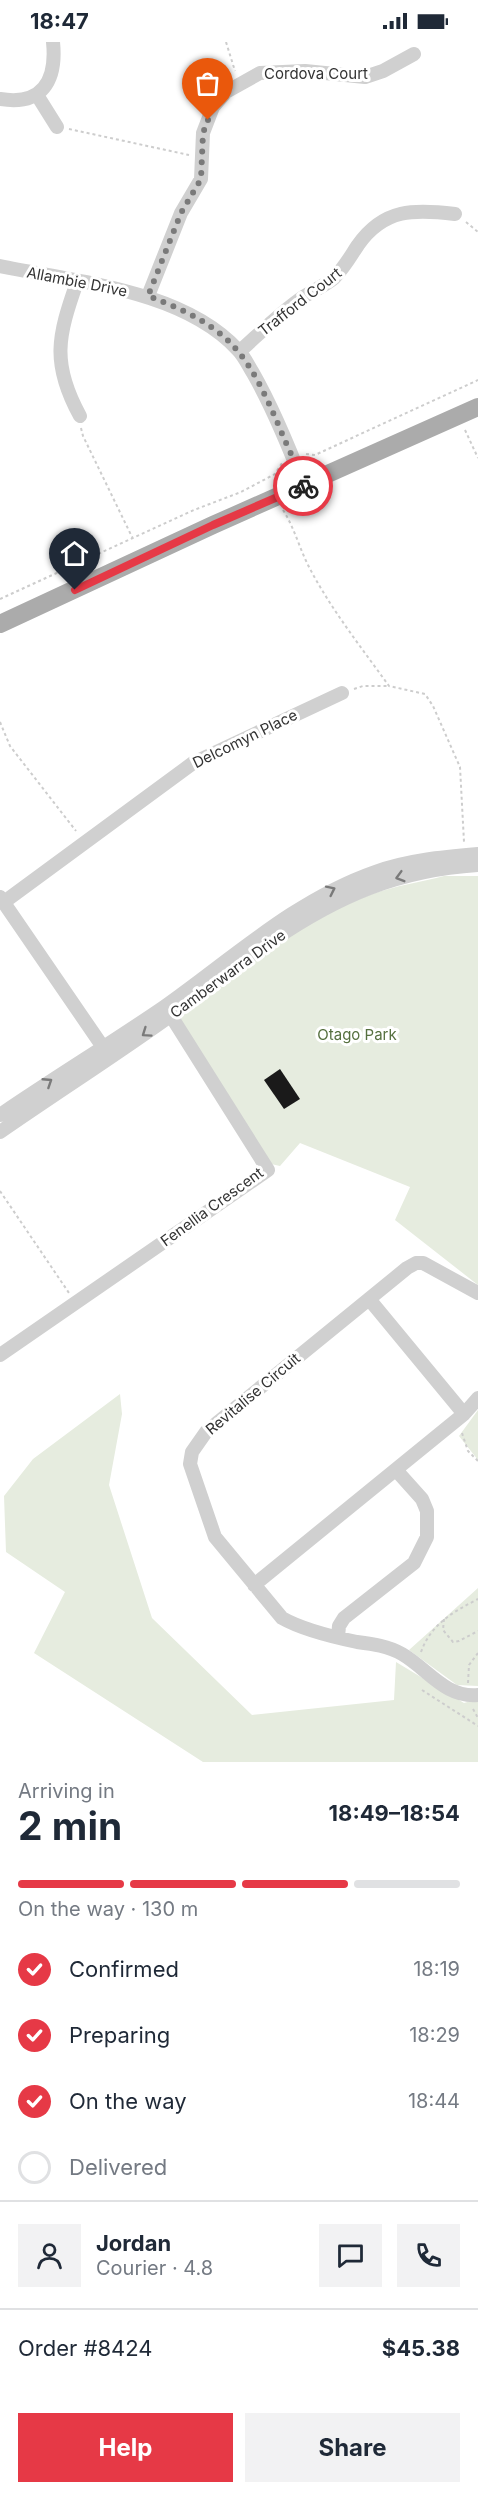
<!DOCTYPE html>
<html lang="en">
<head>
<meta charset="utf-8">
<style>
	body { margin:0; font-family:Inter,sans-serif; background:#f2f2f3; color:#1f2937; height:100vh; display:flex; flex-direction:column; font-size:22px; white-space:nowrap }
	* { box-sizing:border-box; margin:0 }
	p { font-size:20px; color:#747a83 }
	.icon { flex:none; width:33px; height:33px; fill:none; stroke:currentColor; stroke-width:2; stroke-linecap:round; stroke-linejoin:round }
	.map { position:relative; height:1720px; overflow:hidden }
	.side { display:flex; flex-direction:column; background:#fff; flex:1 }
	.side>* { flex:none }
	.pin { position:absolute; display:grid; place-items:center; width:51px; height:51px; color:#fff; margin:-62px -26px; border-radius:50% 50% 50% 0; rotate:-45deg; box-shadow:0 0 6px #0007 }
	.pin .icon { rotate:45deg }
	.courier { position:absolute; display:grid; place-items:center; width:60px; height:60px; margin:-30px; border:4px solid #e63946; border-radius:50%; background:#fff; color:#222; box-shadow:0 2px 8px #0007 }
	.overview em { font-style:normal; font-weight:700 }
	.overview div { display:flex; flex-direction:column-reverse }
	.overview { display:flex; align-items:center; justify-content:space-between; height:102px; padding:0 18px }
	h1 { font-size:39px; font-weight:700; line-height:45px }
	.bar { display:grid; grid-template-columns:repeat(4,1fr); gap:9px 6px; align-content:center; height:72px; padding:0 18px }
	.bar i { height:8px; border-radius:4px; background:#e0e1e3 }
	.bar .selected { background:#e63946 }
	.bar p { grid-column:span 4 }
	.line { display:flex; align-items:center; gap:15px; padding:0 18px; border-top:2px solid #e0e1e3 }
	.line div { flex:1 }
	.round { display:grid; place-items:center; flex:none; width:63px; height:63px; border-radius:0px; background:#f2f2f3 }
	ol { padding:0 18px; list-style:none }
	li { display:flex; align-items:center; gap:18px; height:66px }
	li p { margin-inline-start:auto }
	li .icon { padding:6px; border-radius:50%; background:#e63946; color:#fff; stroke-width:4 }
	li:last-child { color:#747a83 }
	li i { width:33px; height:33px; border:3px solid #e0e1e3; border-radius:50% }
	.primary-button { display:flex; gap:12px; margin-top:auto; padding:12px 18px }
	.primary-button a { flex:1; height:69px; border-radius:0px; background:#e63946; color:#fff; font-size:24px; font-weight:700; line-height:69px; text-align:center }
	.primary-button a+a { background:#f2f2f3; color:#1f2937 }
	.status { display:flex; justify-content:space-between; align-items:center; height:42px; padding:0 30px; background:#fff; direction:ltr }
	.status svg { height:16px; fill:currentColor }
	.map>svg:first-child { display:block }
</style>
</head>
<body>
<div class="status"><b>18:47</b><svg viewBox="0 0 49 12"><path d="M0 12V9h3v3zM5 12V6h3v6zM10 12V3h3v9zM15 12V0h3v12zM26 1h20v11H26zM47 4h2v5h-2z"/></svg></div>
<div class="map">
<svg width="478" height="1720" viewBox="0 0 478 1720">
	<rect width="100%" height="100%" fill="#fff"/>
	<!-- green -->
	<path fill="#e6ecdf" d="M 444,834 L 478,834 L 478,1243 L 395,1178 L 410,1145 L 300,1101 L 280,1124 L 271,1122 L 176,972 C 238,922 297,881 372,852 C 395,844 421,840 444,834 Z
		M 120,1352 L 122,1372 L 109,1443 L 152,1576 L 252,1673 L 394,1658 L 396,1620 L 464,1661 L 478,1657 L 478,1720 L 203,1720 L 34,1611 L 65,1550 L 6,1510 L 4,1454 L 33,1417 Z
		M 478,1368 L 478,1418 L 459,1394 Z
		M 478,1546 L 478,1644 L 457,1643 L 409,1608 Z"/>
	<!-- building -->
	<path fill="#1a1a1a" d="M 280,1027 L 300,1057 L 284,1067 L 264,1038 Z"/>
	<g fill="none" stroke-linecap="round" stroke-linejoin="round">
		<!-- path -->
		<path stroke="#cdcdcd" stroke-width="2" stroke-dasharray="3 3" stroke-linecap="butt" d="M 226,0 L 235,29
			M 69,87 L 189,113
			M 466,180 L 478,190
			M 81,386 L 83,394 L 133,497
			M 465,388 L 478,416
			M 306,412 L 315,413 L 478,338
			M 283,468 C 294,485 299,505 308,523 C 330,566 361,605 389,644 L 425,652 L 433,664 L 460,725 L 464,800
			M 0,557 L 194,468 L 241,450 L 275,432 L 282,421
			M 354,647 L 363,644 L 389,644
			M 0,680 L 10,704 L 76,789
			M 0,1149 L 69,1251
			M 462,1391 L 468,1409 L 478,1419
			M 444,1577 L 443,1588 L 453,1600 L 459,1599 L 478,1589
			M 421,1610 C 431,1582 453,1570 478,1557
			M 468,1641 L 469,1623 L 478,1611
			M 422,1648 L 478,1684
			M 473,1667 L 478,1676"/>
		<!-- minor -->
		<path stroke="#d0d0d0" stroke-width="14" d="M 37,53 L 57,85
			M 0,57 C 42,64 57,39 53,0
			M 0,224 C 77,240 183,248 238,308 C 244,314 248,323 253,331 C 273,366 289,405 304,444
			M 77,240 C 58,294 51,321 80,374
			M 148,254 L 181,171 L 201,137 L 203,91 L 213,65 L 226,50 L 260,31 L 305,29 L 365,35 L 383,29 L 414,12
			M 240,309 C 259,292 278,273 299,258 C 310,250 323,245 334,236 C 344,226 350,215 358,203 C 384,166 415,167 455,172
			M 0,855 L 107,1011
			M 4,860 L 193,721 L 342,651
			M 0,1073 C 54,1036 110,1002 164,965 C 232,917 295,858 375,830 C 408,818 443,815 478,812
			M 0,1090 C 59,1049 119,1011 177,969 C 196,956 213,942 231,928 C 244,917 258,909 272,899 C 338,854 398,828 478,823
			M 478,1251 L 423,1221 L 416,1221 L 407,1226 L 206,1390 L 192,1410 L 190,1422 L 215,1495 L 282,1576 C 303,1588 333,1595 357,1600 C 373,1602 388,1604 402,1612 C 428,1627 445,1656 478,1653
			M 369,1257 L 464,1372
			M 0,1313 L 268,1128 L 166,966
			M 254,1543 L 464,1372 L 478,1356
			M 338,1595 L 339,1584 L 344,1576 L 414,1521 L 427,1495 L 427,1469 L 422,1457 L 396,1428"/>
		<!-- major -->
		<path stroke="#ababab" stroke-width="18" d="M 0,582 L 213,483 L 478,365"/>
	</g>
	<!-- one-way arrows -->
	<defs><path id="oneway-chevron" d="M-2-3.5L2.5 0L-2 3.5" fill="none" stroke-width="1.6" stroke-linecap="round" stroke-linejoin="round" transform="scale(1.5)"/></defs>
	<g stroke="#7a7a7a">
		<use href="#oneway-chevron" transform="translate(400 835) rotate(164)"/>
		<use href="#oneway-chevron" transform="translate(331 848) rotate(-26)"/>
		<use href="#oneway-chevron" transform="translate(146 991) rotate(145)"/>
		<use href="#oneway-chevron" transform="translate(48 1040) rotate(-33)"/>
	</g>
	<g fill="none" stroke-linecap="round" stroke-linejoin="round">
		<!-- done -->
		<path stroke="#7a7a7a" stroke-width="6" stroke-dasharray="0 10.8" d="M 208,78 L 203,91 L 201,137 L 181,171 L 148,254 C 230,285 247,309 281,389 C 288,407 299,426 303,444"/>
		<!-- route -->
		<path stroke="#e63946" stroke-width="8" d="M 75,548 L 213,483 L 303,444"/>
	</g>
	<g text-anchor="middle" stroke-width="6" stroke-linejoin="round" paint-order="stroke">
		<!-- street labels -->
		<g font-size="15" fill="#333" stroke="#fff">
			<text x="316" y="37">Cordova Court</text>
			<text transform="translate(77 240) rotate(11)" y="5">Allambie Drive</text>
			<text transform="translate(300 260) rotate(-38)" y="5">Trafford Court</text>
			<text transform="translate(245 697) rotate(-26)" y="5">Delcomyn Place</text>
			<text transform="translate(228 932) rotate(-36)" y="5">Camberwarra Drive</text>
			<text transform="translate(212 1165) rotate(-36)" y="5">Fenellia Crescent</text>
			<text transform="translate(253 1352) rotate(-40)" y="5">Revitalise Circuit</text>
		</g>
		<!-- park labels -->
		<g font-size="15" fill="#56703f" stroke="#fff">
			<text x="357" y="998">Otago Park</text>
		</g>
	</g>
</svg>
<div class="pin" style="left:208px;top:78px;background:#ea580c"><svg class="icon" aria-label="bag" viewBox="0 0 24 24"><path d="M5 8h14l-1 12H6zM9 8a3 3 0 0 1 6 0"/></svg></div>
<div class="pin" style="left:75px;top:548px;background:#1f2937"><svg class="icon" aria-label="home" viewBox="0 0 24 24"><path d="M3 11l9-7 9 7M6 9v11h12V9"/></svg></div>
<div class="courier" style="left:303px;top:444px"><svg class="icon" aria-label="bike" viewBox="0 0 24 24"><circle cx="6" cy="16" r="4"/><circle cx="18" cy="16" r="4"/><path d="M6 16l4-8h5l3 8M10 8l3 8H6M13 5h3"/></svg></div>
</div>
<section class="side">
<div class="overview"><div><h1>2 min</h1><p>Arriving in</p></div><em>18:49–18:54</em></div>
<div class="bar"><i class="selected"></i><i class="selected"></i><i class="selected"></i><i></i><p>On the way · 130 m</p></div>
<ol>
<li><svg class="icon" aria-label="check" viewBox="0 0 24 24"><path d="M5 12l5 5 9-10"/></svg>Confirmed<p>18:19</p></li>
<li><svg class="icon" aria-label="check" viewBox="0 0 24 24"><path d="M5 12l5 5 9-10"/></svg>Preparing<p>18:29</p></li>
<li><svg class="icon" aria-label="check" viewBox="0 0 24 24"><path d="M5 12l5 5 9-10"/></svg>On the way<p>18:44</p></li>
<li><i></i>Delivered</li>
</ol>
<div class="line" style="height:108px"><a class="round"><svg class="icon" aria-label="person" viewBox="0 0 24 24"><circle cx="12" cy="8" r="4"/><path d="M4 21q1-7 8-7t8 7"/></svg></a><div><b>Jordan</b><p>Courier · 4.8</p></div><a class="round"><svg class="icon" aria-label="chat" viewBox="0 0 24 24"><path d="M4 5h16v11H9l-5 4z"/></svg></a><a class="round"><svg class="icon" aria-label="phone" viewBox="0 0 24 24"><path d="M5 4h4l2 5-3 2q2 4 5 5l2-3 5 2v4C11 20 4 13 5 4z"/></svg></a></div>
<div class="line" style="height:78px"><div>Order #8424</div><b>$45.38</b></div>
<div class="primary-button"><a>Help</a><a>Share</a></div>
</section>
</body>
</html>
